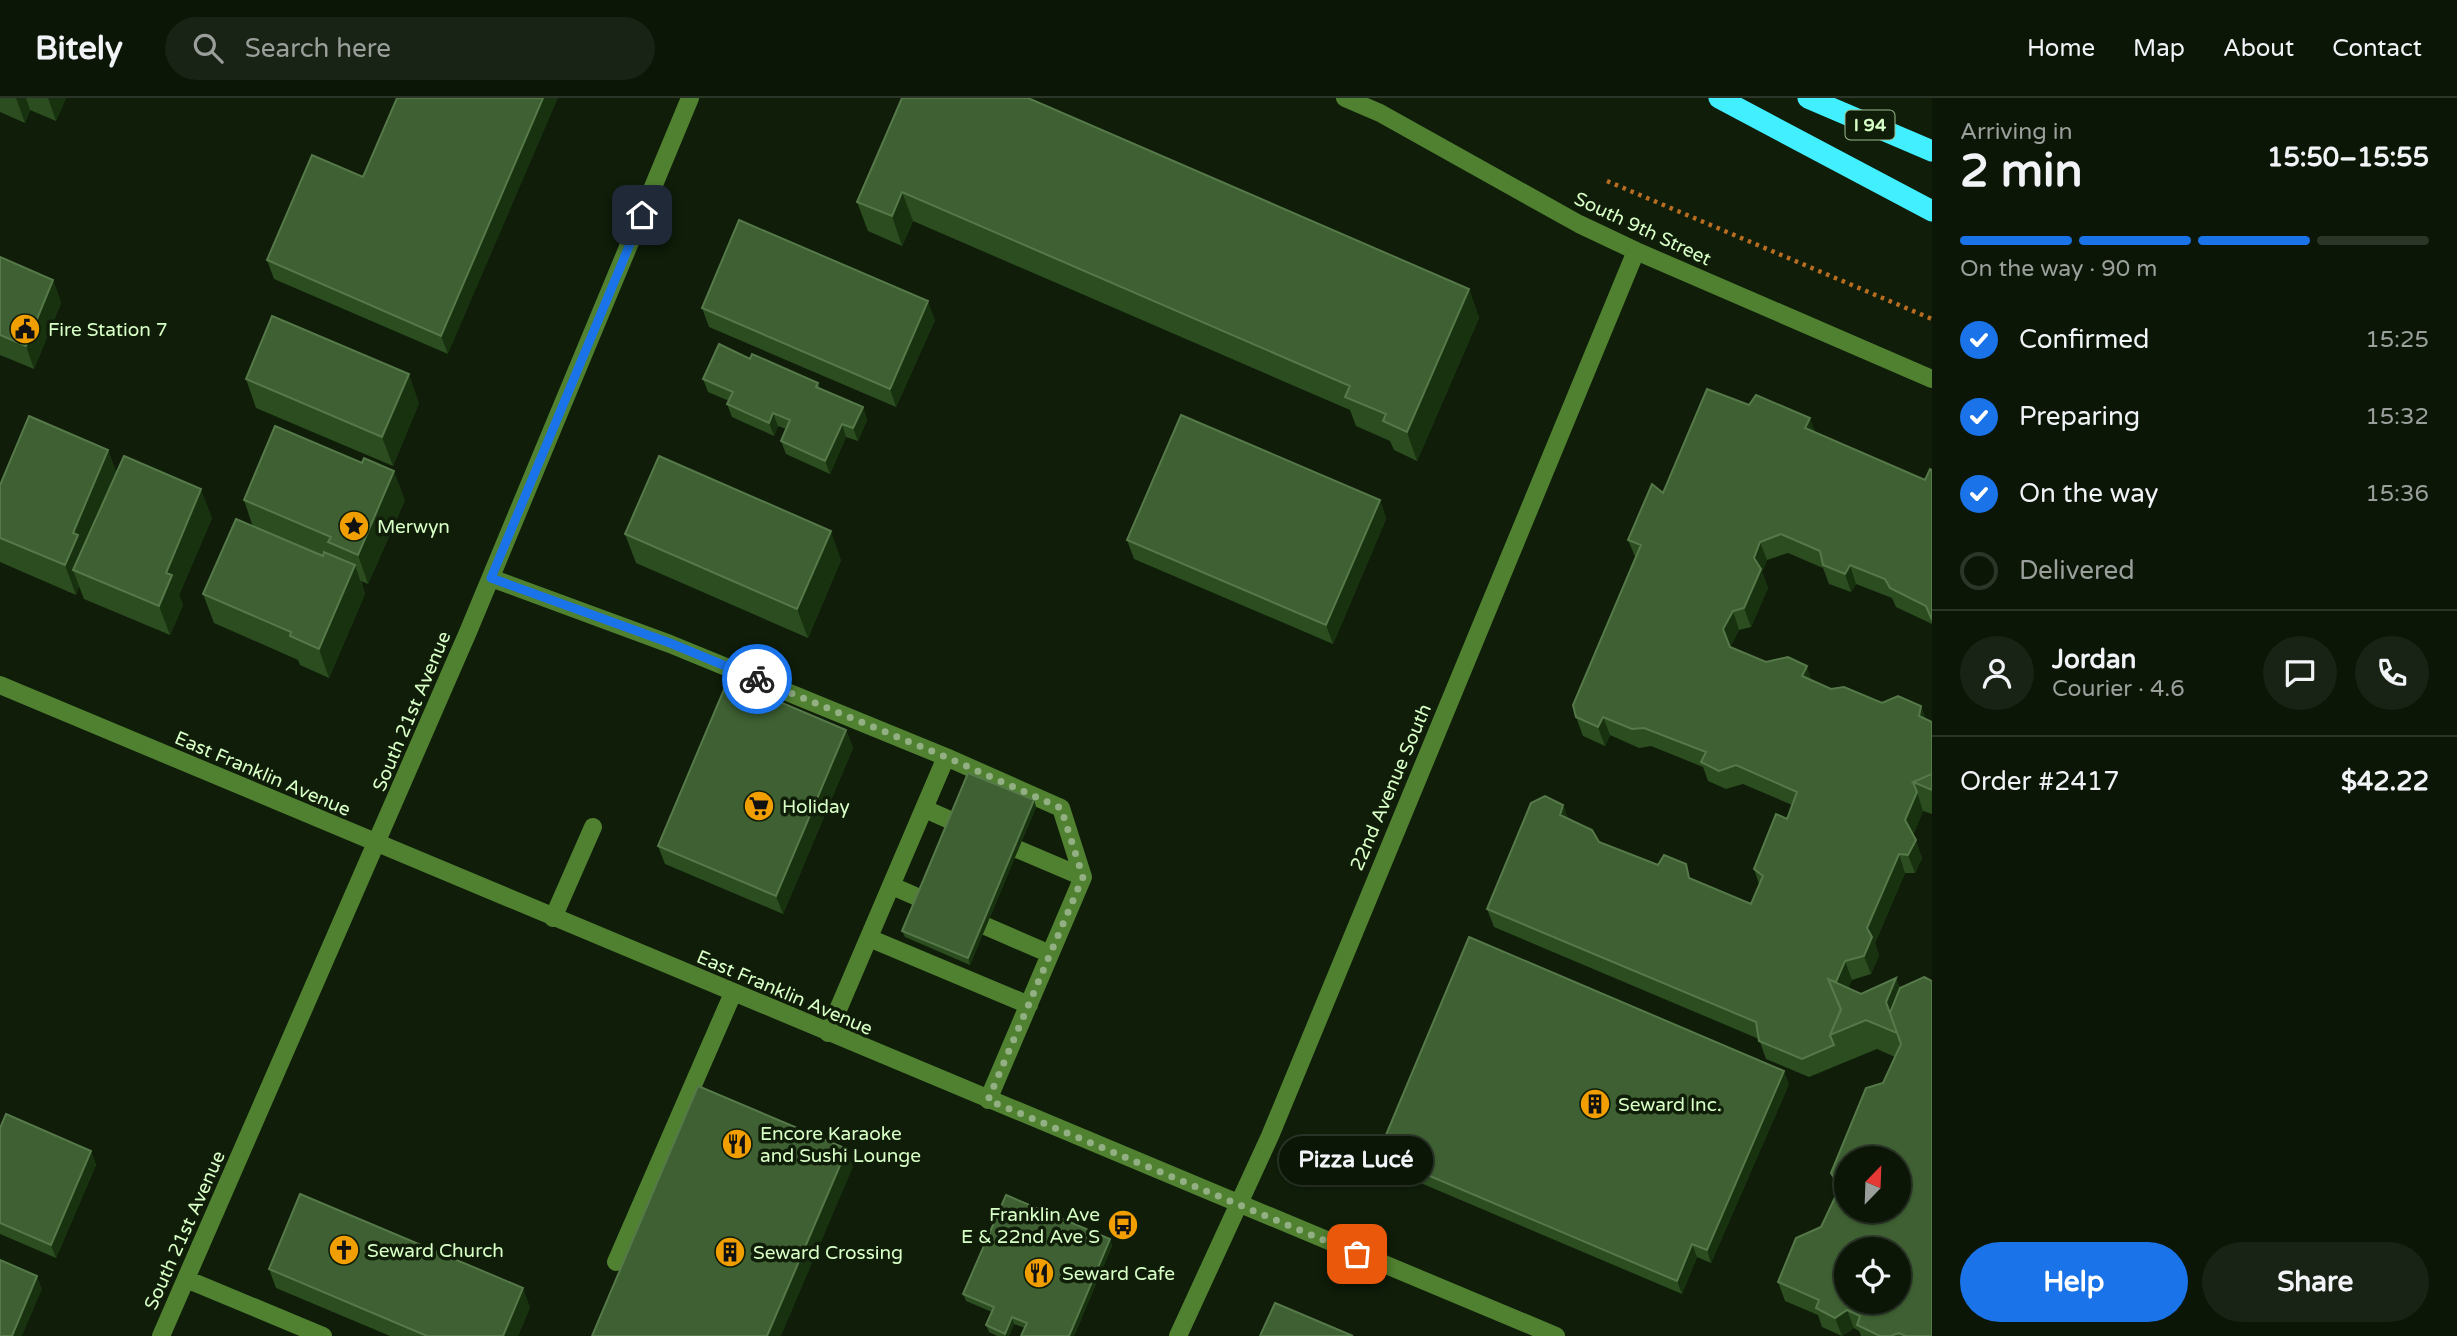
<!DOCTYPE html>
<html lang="en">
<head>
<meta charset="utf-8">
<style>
	body { margin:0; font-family:"Varela Round",sans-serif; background:#192315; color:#f1f3f6; height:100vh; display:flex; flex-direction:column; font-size:26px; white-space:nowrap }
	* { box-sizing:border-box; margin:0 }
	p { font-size:23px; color:#9a9f9b }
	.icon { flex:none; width:38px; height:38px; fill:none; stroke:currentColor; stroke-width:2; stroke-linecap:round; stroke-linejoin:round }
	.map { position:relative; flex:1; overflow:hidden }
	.details { display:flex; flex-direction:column; background:#0b1607; width:525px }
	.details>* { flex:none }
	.needle { width:46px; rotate:23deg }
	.buttons { position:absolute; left:1834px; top:1048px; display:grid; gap:14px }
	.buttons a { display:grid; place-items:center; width:77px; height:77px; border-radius:50%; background:#0b1607; box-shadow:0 2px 5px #0004,0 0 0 2px #2b3528; font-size:35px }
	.pin { position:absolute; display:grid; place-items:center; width:60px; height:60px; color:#fff; margin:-30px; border-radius:14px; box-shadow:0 4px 10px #0006 }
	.courier { position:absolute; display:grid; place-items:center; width:70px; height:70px; margin:-35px; border:5px solid #1a73e8; border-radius:50%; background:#fff; color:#222; box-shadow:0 2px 9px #0007 }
	.bubble { position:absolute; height:49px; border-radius:24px; background:#0b1607; box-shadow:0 2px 5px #0004,0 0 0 2px #2b3528; font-size:23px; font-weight:800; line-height:49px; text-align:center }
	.overview em { font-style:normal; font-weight:800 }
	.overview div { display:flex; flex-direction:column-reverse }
	.overview { display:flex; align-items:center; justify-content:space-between; height:119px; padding:0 28px }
	h1 { font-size:46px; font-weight:800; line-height:52px }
	.bar { display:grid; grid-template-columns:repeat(4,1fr); gap:10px 7px; align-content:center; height:84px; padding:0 28px }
	.bar i { height:9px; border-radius:5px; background:#2b3528 }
	.bar .on { background:#1a73e8 }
	.bar p { grid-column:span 4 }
	.line { display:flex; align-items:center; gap:18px; padding:0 28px; border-top:2px solid #2b3528 }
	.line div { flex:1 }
	.round { display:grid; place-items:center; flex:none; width:74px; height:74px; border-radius:37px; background:#192315 }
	ol { padding:0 28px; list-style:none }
	li { display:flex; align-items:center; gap:21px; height:77px }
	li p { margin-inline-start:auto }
	li .icon { padding:7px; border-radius:50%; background:#1a73e8; color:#fff; stroke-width:4 }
	li:last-child { color:#9a9f9b }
	li i { width:38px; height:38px; border:4px solid #2b3528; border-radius:50% }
	.cta { display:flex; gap:14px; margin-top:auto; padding:14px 28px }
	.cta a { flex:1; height:80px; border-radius:42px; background:#1a73e8; color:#fff; font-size:28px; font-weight:800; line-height:80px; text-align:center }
	.cta a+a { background:#192315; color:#f1f3f6 }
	header { display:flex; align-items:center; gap:42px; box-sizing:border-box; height:98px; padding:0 35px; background:#0b1607; border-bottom:2px solid #2b3528 }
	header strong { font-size:33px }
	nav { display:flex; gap:38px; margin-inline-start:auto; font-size:24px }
	.search { width:490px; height:63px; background:#192315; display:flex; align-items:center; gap:18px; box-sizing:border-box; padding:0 24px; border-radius:38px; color:#9a9f9b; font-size:26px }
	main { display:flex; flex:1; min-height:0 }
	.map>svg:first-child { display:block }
</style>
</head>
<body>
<header>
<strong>Bitely</strong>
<div class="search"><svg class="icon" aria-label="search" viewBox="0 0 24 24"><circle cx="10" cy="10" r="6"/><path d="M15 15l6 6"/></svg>Search here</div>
<nav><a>Home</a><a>Map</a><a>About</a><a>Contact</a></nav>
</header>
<main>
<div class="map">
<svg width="1932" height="1238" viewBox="0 0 1932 1238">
	<rect width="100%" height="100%" fill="#0f1d09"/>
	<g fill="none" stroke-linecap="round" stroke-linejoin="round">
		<!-- path -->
		<path stroke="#b86d21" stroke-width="4.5" stroke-dasharray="3.5 5" stroke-linecap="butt" d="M 1607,83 L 1932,221"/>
		<!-- minor -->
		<path stroke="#508130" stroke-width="18" d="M 1345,0 L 1380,15 L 1579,126 L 1636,153 L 1932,281
			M 491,480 L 670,546 L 946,659 L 1061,710 L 1083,779 L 988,1002
			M 0,587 L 1556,1238
			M 925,711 L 970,731
			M 996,742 L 1083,779
			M 892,788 L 938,808
			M 553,820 L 593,729
			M 967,820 L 1050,856
			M 869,840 L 1029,907
			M 828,935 L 946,659
			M 616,1164 L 733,895
			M 186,1181 L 323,1238
			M 161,1238 L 468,534 L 690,0
			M 1178,1238 L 1270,1038 L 1636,153"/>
		<!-- highway -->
		<path stroke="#41efff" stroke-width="21" d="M 1719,0 L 1932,113
			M 1808,0 L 1932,53"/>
	</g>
	<!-- wall -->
	<path fill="#2b4d20" d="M 0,0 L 66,0 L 56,23 L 30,12 L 25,25 L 0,14 Z
		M 397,0 L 448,256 L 274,181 L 267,162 L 363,79 Z
		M 902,0 L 1469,191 L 1479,220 L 1417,363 L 1394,352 L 1390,343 L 1356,328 L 1350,312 L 913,123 L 902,148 L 868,133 L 857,104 Z
		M 0,159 L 53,182 L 61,205 L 34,271 L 0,257 Z
		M 702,210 L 935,222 L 896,309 L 709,229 Z
		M 750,261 L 818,285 L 820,291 L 863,309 L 867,322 L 858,343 L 846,339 L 830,376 L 786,356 L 781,343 L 786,331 L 778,328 L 774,338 L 732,319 L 727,306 L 729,303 L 708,294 L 703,281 Z
		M 246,281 L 419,305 L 393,368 L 256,310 Z
		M 1815,334 L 1925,382 L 1932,372 L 1932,526 L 1896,509 L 1892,500 L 1856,486 L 1851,494 L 1829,486 L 1823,470 L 1788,455 L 1767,462 L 1762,474 L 1768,490 L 1751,529 L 1739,532 L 1730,549 L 1831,591 L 1882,605 L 1921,608 L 1925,621 L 1932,624 L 1932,716 L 1923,713 L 1913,737 L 1922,760 L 1915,775 L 1905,775 L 1875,845 L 1879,857 L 1871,876 L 1852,882 L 1848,890 L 1861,896 L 1896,880 L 1900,890 L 1932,1238 L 1861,1238 L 1859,1233 L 1854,1230 L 1842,1238 L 1822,1229 L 1818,1217 L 1785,1203 L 1778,1184 L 1821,1129 L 1837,1093 L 1831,1075 L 1883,985 L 1895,959 L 1877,951 L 1809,979 L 1766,961 L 1759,941 L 1494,829 L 1487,811 L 1563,707 L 1568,721 L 1599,744 L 1751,806 L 1759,786 L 1754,771 L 1787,721 L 1792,707 L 1743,686 L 1726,691 L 1708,683 L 1703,669 L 1651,648 L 1639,650 L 1610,637 L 1605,648 L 1583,638 L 1576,619 L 1636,461 L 1628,442 L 1663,395 Z
		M 108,352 L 116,374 L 212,420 L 179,497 L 183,507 L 170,537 L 84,501 L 79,488 L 76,497 L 0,464 L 0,387 Z
		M 244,402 L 405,402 L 368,486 L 361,483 L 365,496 L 329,580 L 300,567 L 298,562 L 214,525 L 203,496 L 253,429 Z
		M 1380,402 L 1386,421 L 1333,546 L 1134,461 L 1127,442 Z
		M 625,436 L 841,462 L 808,540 L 636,465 Z
		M 846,632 L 853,650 L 783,816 L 665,766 L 658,748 Z
		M 1034,702 L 1036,709 L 970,867 L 905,839 L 902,833 Z
		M 1789,986 L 1711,1165 L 1697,1159 L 1682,1196 L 1383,1069 L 1378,1056 Z
		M 0,1030 L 91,1053 L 96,1067 L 56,1160 L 0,1136 Z
		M 1110,1141 L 1112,1148 L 1074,1238 L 1021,1238 L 1025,1230 L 1014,1226 L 1009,1238 L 997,1238 L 989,1234 L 986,1227 L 992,1214 L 966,1203 L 963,1196 Z
		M 269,1171 L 530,1209 L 518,1238 L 390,1238 L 276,1190 Z"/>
	<!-- shaded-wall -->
	<path fill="#183210" d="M 16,0 L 26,0 L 30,12 L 25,25 Z
		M 48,0 L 66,0 L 56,23 Z
		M 543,0 L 558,0 L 448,256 L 441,238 Z
		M 902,94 L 913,123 L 902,148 L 892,118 Z
		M 53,182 L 61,205 L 34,271 L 26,248 Z
		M 1469,191 L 1479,220 L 1417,363 L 1407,334 Z
		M 928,203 L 935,222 L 896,309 L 890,291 Z
		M 409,276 L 419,305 L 393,368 L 382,339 Z
		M 863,309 L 867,322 L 858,343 L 853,330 Z
		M 773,315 L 778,328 L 774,338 L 769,325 Z
		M 1810,320 L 1817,339 L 1805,330 Z
		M 842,326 L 846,339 L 830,376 L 825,363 Z
		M 108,352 L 119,381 L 73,472 L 79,488 L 76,497 L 65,467 L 73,435 Z
		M 394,373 L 405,402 L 368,486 L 358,457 Z
		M 201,391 L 212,420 L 179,497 L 183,507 L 170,537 L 159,508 L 166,475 Z
		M 1380,402 L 1386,421 L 1333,546 L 1326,527 Z
		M 831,433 L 841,462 L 808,540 L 797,511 Z
		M 1760,444 L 1767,462 L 1762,474 L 1768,490 L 1751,529 L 1744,510 L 1754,460 Z
		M 355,467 L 365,496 L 329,580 L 319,551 Z
		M 1850,467 L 1856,486 L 1851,494 L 1845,476 Z
		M 1733,513 L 1739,532 L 1730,549 L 1723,531 Z
		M 1807,568 L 1813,587 L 1802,578 Z
		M 1921,608 L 1928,627 L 1919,618 Z
		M 1603,619 L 1610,637 L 1605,648 L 1598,629 Z
		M 846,632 L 853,650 L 783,816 L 776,798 Z
		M 1917,694 L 1923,713 L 1912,740 L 1905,722 Z
		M 1034,702 L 1036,709 L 970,867 L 968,860 Z
		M 1563,707 L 1570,725 L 1560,717 Z
		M 1916,742 L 1922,760 L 1915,775 L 1908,757 Z
		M 1899,756 L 1905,775 L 1875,845 L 1879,857 L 1871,876 L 1864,858 L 1867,830 Z
		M 1845,863 L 1852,882 L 1840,908 L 1833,891 Z
		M 1896,880 L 1907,909 L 1896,933 L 1886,904 Z
		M 1784,973 L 1789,986 L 1711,1165 L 1707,1152 Z
		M 847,1051 L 853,1069 L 781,1238 L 767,1238 Z
		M 91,1053 L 96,1067 L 56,1160 L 51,1147 Z
		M 1110,1141 L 1112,1148 L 1074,1238 L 1069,1238 Z
		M 1692,1146 L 1697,1159 L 1682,1196 L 1677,1183 Z
		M 37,1178 L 42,1191 L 22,1238 L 12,1238 Z
		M 523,1190 L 530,1209 L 518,1238 L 503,1238 Z
		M 1847,1212 L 1854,1230 L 1842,1238 L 1835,1220 Z
		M 1012,1219 L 1014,1226 L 1009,1238 L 1006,1238 L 1005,1236 Z"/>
	<!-- building -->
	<path fill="#3e6032" stroke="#567949" stroke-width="2" fill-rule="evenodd" d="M 397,0 L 543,0 L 441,238 L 267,162 L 312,57 L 363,79 Z
		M 902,0 L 1028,0 L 1469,191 L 1407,334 L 1383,323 L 1386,316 L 1345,299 L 1350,288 L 902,94 L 892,118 L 857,104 Z
		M 739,122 L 928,203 L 890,291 L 702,210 Z
		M 0,159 L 53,182 L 26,248 L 0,237 Z
		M 272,218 L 409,276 L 382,339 L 246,281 Z
		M 719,246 L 750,261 L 752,256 L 818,285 L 816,289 L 863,309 L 853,330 L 842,326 L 825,363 L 781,343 L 790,322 L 773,315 L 769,325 L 727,306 L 733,294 L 703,281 Z
		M 1707,291 L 1749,307 L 1756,297 L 1810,320 L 1805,330 L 1925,382 L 1930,371 L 1932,372 L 1932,522 L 1926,508 L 1890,490 L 1885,481 L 1850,467 L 1845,476 L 1823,467 L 1820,453 L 1781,436 L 1760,444 L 1754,460 L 1761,471 L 1744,510 L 1733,513 L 1723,531 L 1730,549 L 1766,564 L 1788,559 L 1807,568 L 1802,578 L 1831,591 L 1844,589 L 1882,605 L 1898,598 L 1921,608 L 1919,618 L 1932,624 L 1932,676 L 1913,684 L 1917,694 L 1905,722 L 1916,742 L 1908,757 L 1899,756 L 1867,830 L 1872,839 L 1864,858 L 1845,863 L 1836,884 L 1828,881 L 1841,912 L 1830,937 L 1834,947 L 1802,961 L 1759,943 L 1756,924 L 1487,811 L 1531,705 L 1545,698 L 1563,707 L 1560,717 L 1592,732 L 1599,744 L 1658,767 L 1664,757 L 1686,766 L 1689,780 L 1751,806 L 1763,778 L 1754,771 L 1776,716 L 1787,721 L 1797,694 L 1736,667 L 1719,673 L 1701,664 L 1706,654 L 1644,630 L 1632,631 L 1603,619 L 1598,629 L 1576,619 L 1573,607 L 1641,447 L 1628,442 L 1652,386 L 1663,395 Z
		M 1181,317 L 1380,402 L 1326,527 L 1127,442 Z
		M 29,318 L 108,352 L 73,435 L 78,437 L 65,467 L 0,440 L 0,387 Z
		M 275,328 L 362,365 L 364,360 L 394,373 L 358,457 L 328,444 L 331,439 L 244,402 Z
		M 124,358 L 201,391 L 166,475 L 172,477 L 159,508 L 73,472 Z
		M 659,358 L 831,433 L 797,511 L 625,436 Z
		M 236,421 L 323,458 L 324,454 L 355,467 L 319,551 L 290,538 L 291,534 L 203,496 Z
		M 728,582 L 846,632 L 776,798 L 658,748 Z
		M 968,675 L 1034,702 L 968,860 L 902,833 Z
		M 1932,676 L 1932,692 L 1913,684 Z
		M 1469,839 L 1784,973 L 1707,1152 L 1692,1146 L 1677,1183 L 1378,1056 Z
		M 1924,879 L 1932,883 L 1932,1238 L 1906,1238 L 1899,1235 L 1890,1238 L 1880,1238 L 1857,1227 L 1860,1218 L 1847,1212 L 1835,1220 L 1816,1210 L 1819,1202 L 1778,1184 L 1796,1140 L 1821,1129 L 1840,1089 L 1831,1075 L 1866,990 L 1883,985 L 1901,946 L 1890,915 L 1900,890 ZM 1846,1060 L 1899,1060 L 1899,1113 L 1846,1113 ZM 1846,1152 L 1899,1152 L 1899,1204 L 1846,1204 Z
		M 1896,880 L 1886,904 L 1897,935 L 1866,922 L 1830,937 L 1841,911 L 1828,881 L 1861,896 Z
		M 698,988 L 847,1051 L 767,1238 L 592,1238 Z
		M 6,1016 L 91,1053 L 51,1147 L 0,1125 L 0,1030 Z
		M 300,1096 L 523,1190 L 503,1238 L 427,1238 L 269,1171 Z
		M 1006,1097 L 1110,1141 L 1069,1238 L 1021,1238 L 1027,1225 L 1012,1219 L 1005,1236 L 986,1227 L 994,1209 L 963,1196 Z
		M 0,1162 L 37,1178 L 12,1238 L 0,1238 Z
		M 1275,1205 L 1353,1238 L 1260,1238 Z"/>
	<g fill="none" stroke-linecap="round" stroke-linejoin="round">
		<!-- done -->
		<path stroke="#92b084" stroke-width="7" stroke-dasharray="0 12.6" d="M 757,581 L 946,659 L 1061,710 L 1083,779 L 988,1002 L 1357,1156"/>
		<!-- route -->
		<path stroke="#1a73e8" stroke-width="9" d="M 642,117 L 491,480 L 670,545 L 757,581"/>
	</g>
	<!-- icons -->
	<defs>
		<g id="civic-disc" transform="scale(1.575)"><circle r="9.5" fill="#f19f00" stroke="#0f1d09"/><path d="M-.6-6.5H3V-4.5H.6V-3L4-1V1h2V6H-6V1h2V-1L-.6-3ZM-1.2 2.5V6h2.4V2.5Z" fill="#111"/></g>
		<g id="sight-disc" transform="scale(1.575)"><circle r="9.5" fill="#f19f00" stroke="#0f1d09"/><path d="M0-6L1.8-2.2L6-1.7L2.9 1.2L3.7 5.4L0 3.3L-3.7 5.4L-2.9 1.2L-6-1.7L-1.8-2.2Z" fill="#111"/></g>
		<g id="supermarket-disc" transform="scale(1.575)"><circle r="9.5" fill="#f19f00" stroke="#0f1d09"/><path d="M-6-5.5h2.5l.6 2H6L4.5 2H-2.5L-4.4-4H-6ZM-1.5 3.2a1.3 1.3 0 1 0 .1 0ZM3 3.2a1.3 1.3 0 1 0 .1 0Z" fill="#111"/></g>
		<g id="building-disc" transform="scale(1.575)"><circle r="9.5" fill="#f19f00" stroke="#0f1d09"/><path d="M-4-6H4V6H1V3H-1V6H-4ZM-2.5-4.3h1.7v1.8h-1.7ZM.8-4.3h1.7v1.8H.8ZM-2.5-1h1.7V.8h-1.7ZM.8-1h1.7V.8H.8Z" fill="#111"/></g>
		<g id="restaurant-disc" transform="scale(1.575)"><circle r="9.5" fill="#f19f00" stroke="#0f1d09"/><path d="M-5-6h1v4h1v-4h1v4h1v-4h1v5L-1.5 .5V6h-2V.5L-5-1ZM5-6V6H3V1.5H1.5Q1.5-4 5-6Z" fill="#111"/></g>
		<g id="bus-disc" transform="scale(1.575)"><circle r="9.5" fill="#f19f00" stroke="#0f1d09"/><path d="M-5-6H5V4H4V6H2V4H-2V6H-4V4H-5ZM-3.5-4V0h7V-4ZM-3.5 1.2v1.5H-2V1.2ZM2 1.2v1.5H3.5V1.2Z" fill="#111"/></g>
		<g id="church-disc" transform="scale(1.575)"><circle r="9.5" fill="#f19f00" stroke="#0f1d09"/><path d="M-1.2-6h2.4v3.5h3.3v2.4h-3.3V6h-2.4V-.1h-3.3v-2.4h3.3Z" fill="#111"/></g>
	</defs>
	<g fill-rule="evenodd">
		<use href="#civic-disc" x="25" y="231"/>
		<use href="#sight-disc" x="354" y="428"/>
		<use href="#supermarket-disc" x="759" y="708"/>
		<use href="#building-disc" x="1595" y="1006"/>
		<use href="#restaurant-disc" x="737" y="1046"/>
		<use href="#bus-disc" x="1123" y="1127"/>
		<use href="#church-disc" x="344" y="1152"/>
		<use href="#building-disc" x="730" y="1154"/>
		<use href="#restaurant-disc" x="1039" y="1175"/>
	</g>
	<g text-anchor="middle" stroke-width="7" stroke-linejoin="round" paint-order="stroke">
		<!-- shield labels -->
		<rect fill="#0f1d09" stroke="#9cbb8d" stroke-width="2" x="1845.5" y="12.5" width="49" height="29" rx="5"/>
		<g font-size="18" font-weight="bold" fill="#d8ffc6">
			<text x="1870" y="33">I 94</text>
		</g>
		<!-- street labels -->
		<g font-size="19" fill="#d8ffc6" stroke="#0f1d09">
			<text transform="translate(1643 130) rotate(25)" y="7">South 9th Street</text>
			<text transform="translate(411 613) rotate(-67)" y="7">South 21st Avenue</text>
			<text transform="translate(263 675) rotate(23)" y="7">East Franklin Avenue</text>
			<text transform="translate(1390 689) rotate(-67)" y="7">22nd Avenue South</text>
			<text transform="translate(785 894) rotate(23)" y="7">East Franklin Avenue</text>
			<text transform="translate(184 1132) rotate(-66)" y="7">South 21st Avenue</text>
		</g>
		<!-- poi labels -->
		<g font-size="19" fill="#d8ffc6" stroke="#0f1d09" text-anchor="start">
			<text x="48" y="238">Fire Station 7</text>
			<text x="377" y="435">Merwyn</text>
			<text x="782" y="715">Holiday</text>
			<text x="1618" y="1013">Seward Inc.</text>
			<text x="760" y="1042">Encore Karaoke<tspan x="760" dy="22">and Sushi Lounge</tspan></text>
			<text x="1100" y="1123" text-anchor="end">Franklin Ave<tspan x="1100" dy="22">E &amp; 22nd Ave S</tspan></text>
			<text x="367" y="1159">Seward Church</text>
			<text x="753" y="1161">Seward Crossing</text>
			<text x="1062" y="1182">Seward Cafe</text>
		</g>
	</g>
</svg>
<div class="buttons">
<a><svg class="needle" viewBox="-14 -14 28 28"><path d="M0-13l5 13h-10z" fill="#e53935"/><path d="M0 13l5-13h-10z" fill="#9a9f9b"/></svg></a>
<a><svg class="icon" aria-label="locate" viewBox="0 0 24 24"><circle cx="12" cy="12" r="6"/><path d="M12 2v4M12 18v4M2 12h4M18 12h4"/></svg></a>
</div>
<div class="pin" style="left:1357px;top:1156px;background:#ea580c"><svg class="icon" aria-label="bag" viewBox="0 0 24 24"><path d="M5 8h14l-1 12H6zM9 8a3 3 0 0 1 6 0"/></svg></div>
<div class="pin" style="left:642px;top:117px;background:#1f2937"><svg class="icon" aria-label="home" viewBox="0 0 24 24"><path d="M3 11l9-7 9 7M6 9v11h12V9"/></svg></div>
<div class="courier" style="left:757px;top:581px"><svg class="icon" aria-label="bike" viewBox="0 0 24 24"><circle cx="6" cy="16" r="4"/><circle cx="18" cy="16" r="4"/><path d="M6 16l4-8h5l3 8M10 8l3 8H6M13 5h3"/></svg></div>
<div class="bubble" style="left:1279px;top:1038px;width:154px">Pizza Lucé</div>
</div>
<section class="details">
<div class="overview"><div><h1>2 min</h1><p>Arriving in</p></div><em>15:50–15:55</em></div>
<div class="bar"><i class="on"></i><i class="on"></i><i class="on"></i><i></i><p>On the way · 90 m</p></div>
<ol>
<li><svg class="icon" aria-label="check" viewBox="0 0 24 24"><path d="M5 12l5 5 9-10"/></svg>Confirmed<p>15:25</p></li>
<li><svg class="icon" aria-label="check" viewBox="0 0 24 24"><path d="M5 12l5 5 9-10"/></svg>Preparing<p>15:32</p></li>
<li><svg class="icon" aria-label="check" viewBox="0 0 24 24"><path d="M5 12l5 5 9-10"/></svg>On the way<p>15:36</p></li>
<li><i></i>Delivered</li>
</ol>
<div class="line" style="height:126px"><a class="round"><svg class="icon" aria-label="person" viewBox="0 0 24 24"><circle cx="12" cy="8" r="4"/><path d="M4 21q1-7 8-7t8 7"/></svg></a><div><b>Jordan</b><p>Courier · 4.6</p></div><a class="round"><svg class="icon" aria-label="chat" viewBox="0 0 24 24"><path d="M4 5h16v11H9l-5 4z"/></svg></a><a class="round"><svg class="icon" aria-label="phone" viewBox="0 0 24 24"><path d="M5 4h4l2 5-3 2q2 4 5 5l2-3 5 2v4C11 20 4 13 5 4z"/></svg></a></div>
<div class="line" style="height:91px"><div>Order #2417</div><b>$42.22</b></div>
<div class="cta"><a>Help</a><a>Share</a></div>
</section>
</main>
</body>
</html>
